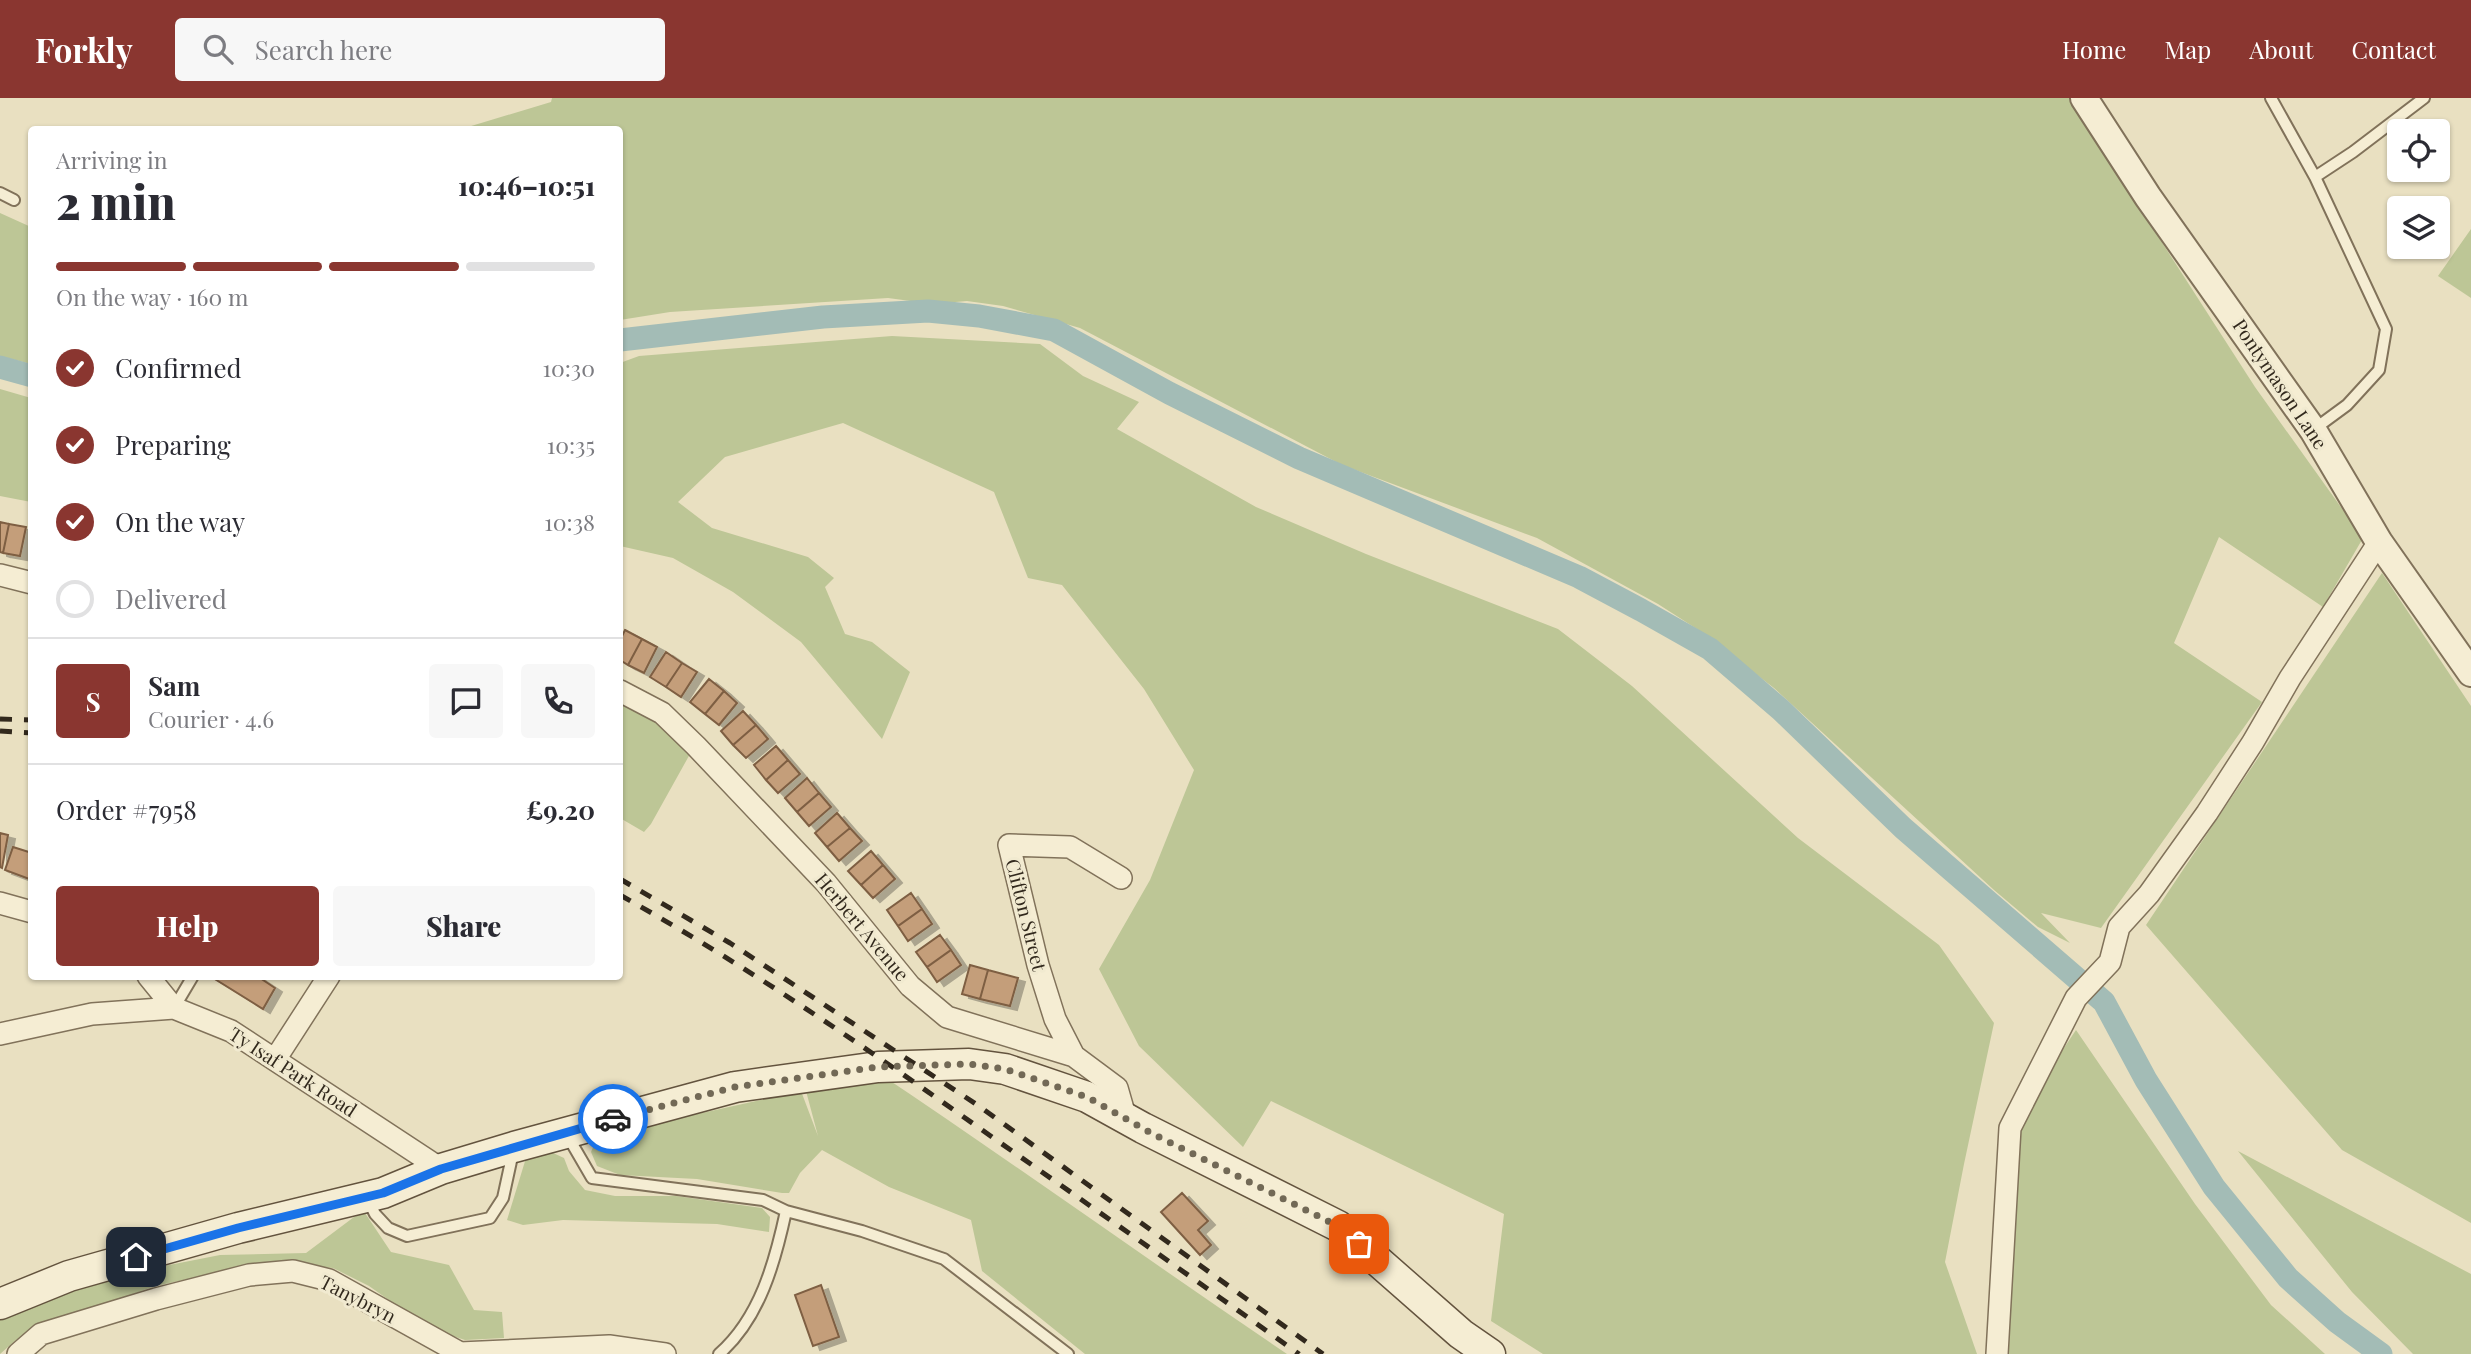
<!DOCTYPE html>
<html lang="en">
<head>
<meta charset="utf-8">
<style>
	body { margin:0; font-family:"Playfair Display",serif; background:#f7f7f7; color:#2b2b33; height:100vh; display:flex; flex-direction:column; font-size:26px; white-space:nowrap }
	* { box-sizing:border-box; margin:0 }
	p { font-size:23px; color:#7c7c81 }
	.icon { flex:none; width:38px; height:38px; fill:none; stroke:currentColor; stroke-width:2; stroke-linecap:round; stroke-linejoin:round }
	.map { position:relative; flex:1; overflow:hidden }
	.side { position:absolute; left:28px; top:28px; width:595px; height:854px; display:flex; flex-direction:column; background:#fff; border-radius:7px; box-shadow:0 2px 5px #0004 }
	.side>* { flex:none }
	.fabs { position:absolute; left:2387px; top:21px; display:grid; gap:14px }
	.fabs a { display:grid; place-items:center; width:63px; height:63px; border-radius:7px; background:#fff; box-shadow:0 2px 5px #0004; font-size:35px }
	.pin { position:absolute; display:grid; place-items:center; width:60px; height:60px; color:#fff; margin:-30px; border-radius:14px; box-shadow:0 4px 10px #0006 }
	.courier { position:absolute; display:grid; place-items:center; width:70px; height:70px; margin:-35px; border:5px solid #1a73e8; border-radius:50%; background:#fff; color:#222; box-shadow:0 2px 9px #0007 }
	.overview em { font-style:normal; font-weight:800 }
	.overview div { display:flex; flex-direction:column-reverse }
	.overview { display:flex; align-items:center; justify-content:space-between; height:119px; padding:0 28px }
	h1 { font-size:46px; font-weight:800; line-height:52px }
	.bar { display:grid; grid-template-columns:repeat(4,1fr); gap:10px 7px; align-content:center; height:84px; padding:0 28px }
	.bar i { height:9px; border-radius:5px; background:#e1e1e2 }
	.bar .active { background:#8a3630 }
	.bar p { grid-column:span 4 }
	.line { display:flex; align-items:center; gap:18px; padding:0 28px; border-top:2px solid #e1e1e2 }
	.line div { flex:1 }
	.round { display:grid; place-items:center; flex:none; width:74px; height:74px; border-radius:7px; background:#f7f7f7 }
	ol { padding:0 28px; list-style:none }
	li { display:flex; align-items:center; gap:21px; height:77px }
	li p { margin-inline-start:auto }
	li .icon { padding:7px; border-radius:50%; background:#8a3630; color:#fff; stroke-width:4 }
	li:last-child { color:#7c7c81 }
	li i { width:38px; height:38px; border:4px solid #e1e1e2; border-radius:50% }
	.action { display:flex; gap:14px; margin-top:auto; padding:14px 28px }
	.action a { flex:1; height:80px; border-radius:7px; background:#8a3630; color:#fff; font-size:28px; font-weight:800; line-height:80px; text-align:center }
	.action a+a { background:#f7f7f7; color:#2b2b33 }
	header { display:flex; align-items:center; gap:42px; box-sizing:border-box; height:98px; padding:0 35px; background:#8a3630; color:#fff }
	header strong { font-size:33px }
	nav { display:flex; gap:38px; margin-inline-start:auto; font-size:24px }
	.search { width:490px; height:63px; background:#f7f7f7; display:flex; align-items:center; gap:18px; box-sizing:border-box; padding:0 24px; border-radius:7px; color:#7c7c81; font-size:26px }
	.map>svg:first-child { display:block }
</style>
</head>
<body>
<header>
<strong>Forkly</strong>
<div class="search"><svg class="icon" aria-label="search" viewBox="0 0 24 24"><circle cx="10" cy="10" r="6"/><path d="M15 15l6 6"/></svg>Search here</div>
<nav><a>Home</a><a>Map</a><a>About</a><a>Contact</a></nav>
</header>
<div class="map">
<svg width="2471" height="1256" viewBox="0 0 2471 1256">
	<defs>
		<filter id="shadow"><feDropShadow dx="7" dy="4" stdDeviation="0" flood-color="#0004"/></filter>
	</defs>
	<rect width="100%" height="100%" fill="#e9e0c1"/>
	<!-- green -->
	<path fill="#bdc696" d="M 552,0 L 2069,0 L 2255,289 L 2363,440 L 2323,509 L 2219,439 L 2174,545 L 2262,604 L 2101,830 L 2041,815 L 2070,845 L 2038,829 L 1994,792 L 1774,590 L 1700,533 L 1658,506 L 1537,440 L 1342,367 L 1080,230 L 1003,208 L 967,203 L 933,206 L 888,200 L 670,214 L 620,222 L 620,32 L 458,32 L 551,4 Z
		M 0,115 L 31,129 L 31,266 L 0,258 Z
		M 2471,131 L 2471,200 L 2438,178 Z
		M 892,238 L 1040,246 L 1083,278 L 1139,304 L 1117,331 L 1256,409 L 1366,456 L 1558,531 L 1632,588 L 1798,740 L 1939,847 L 1994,925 L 1964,1066 L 1945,1164 L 1977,1256 L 1543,1256 L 1491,1223 L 1504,1116 L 1271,1003 L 1243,1049 L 1139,948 L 1099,871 L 1150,782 L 1194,672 L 1144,591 L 1062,487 L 1028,480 L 994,394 L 843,325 L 725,359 L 678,404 L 712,430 L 808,459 L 834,480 L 825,489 L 845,536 L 872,544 L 910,574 L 882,641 L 801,544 L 733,494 L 673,460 L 620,448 L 620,265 L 639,258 Z
		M 0,291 L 31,300 L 31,404 L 0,398 Z
		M 2382,475 L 2471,608 L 2471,1125 L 2342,1052 L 2146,827 Z
		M 620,601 L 663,628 L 690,656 L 651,726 L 644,734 L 620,720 Z
		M 2076,932 L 2195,1106 L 2271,1207 L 2325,1256 L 1996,1256 L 2009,1032 Z
		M 874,972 C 1013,1065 1148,1162 1287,1256 L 1085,1256 L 982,1173 L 971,1122 L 889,1089 L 822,1052 L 800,1075 L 789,1095 L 782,1095 L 697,1081 L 620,1077 L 597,1068 L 591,1054 L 598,1038 L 801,993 L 818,1038 L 806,993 Z
		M 2238,1053 L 2471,1176 L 2471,1256 L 2413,1256 L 2352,1194 Z
		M 551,1054 L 564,1060 L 569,1073 L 585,1092 L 615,1098 L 676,1098 L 762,1110 L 770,1119 L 769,1134 L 717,1126 L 563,1122 L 523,1127 L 507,1122 L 526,1060 Z
		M 365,1115 L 391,1154 L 449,1167 L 474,1212 L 502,1214 L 504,1240 L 465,1242 L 440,1234 L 406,1214 L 369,1188 L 333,1170 L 270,1164 L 155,1188 L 52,1225 L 16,1242 L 0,1256 L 0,1222 L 60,1197 L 154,1170 L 220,1157 L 306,1155 L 354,1119 Z"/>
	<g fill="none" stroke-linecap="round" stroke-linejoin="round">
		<!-- canal -->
		<path stroke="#a3bcb6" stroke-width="23" d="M 620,242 L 823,219 L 928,213 L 979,218 L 1054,232 L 1169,295 L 1299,360 L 1579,479 L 1641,512 L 1710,551 L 1781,612 L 1903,730 L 2104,904 L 2146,982 L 2214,1089 L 2288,1180 L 2337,1224 L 2381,1256
			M 0,269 L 32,278"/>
	</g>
	<!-- building -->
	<path fill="#c49e7a" stroke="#7e5e43" stroke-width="2" filter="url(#shadow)" d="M 0,424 L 9,426 L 3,455 L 0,454 Z
		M 9,426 L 26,429 L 20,458 L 3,455 Z
		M 625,532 L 642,541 L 628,567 L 620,562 L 620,542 Z
		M 642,541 L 657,549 L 644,575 L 628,567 Z
		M 666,554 L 682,565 L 666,589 L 650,579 Z
		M 682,565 L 697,574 L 681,599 L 666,589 Z
		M 709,581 L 724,593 L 705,616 L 690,604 Z
		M 724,593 L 737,605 L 719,627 L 705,616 Z
		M 743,613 L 756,627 L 733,647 L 721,633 Z
		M 756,627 L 768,641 L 746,660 L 733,647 Z
		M 776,648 L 788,662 L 766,682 L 754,667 Z
		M 788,662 L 800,676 L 778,695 L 766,682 Z
		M 807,680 L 819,695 L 797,714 L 785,700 Z
		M 819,695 L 831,709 L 809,728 L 797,714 Z
		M 837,715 L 850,730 L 827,749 L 815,735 Z
		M 850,730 L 862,743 L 839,763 L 827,749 Z
		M 0,735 L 8,737 L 2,770 L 0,769 Z
		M 13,749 L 32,755 L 32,782 L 5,772 Z
		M 871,753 L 883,767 L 861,787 L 848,773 Z
		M 883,767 L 895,781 L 873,800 L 861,787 Z
		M 911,795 L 922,811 L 898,828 L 887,812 Z
		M 922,811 L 932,826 L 908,843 L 898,828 Z
		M 940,837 L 951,852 L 927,869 L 916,854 Z
		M 951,852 L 961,867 L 937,884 L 927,869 Z
		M 970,867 L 988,872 L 980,901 L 962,896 Z
		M 988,872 L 1018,880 L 1010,908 L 980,901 Z
		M 210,878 L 257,878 L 275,890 L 263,911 Z
		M 1182,1095 L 1208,1123 L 1198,1132 L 1211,1147 L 1200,1157 L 1161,1114 Z
		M 821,1187 L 839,1239 L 813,1248 L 795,1197 Z"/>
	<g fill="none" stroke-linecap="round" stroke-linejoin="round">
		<!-- service casing -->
		<g stroke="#81725a" stroke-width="14">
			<path id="service" d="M 2271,0 L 2315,79 L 2386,231 L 2379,272 L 2347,307 L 2313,332
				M 2315,79 L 2353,54 L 2424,0
				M 0,95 L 14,102
				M 174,910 L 193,878
				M 567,1037 L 592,1080 L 763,1102 L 786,1113 L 862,1133 L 944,1161 L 1068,1256
				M 368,1102 L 375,1116 L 388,1130 L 407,1138 L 490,1120 L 503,1100 L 513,1054
				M 719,1256 C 760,1220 775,1164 786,1113"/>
		</g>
		<!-- minor casing -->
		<g stroke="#81725a" stroke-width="24">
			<path id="minor" d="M 0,477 L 32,485
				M 620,593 L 662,615 L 696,648 L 826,785 L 910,888 L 947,919 L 1074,958 L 1117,990 L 1125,1018
				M 0,805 L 32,814
				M 148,878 L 174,910 L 231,933 L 441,1071
				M 0,936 L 92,916 L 174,910
				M 1074,958 L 1055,921 L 1038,867 L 1009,747 L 1070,749 L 1121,780
				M 276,960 L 329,878
				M 18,1256 L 41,1236 L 156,1201 L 249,1177 L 293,1173 L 329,1182 L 460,1255 L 609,1248 L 665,1256
				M 1997,1256 L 2010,1030 L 2076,900 L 2110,864 L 2119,829 L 2149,796 L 2207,715 L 2253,644 L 2290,580 L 2379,444"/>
		</g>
		<!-- tertiary casing -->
		<g stroke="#81725a" stroke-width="30">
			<path id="tertiary" d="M 2084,0 L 2148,99 L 2313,332 L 2379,444 L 2471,575"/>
		</g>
		<!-- secondary casing -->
		<g stroke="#63533e" stroke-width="33">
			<path id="secondary" d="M 0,1206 L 69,1178 L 238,1130 L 383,1095 L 441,1071 L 514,1049 L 735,989 L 878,969 L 969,966 L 1005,971 L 1087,999 L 1143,1030 L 1338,1128 L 1461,1236 L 1490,1256"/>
		</g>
		<!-- service -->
		<use href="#service" stroke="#f5edd3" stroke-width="10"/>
		<!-- minor -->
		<use href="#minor" stroke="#f5edd3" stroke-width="21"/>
		<!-- tertiary -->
		<use href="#tertiary" stroke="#f5edd3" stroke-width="26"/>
		<!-- secondary -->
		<use href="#secondary" stroke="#f5edd3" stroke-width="30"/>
		<!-- rail -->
		<path stroke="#32291d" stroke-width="5" stroke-dasharray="12 12" stroke-linecap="butt" d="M 0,621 L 32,622
			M 0,633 L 32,635
			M 620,781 L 730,845 L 976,1006 L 1323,1256
			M 620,797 C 749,869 871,953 992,1039 C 1095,1111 1197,1183 1299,1256"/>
	</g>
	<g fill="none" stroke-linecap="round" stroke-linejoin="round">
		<!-- done -->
		<path stroke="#726956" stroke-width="7" stroke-dasharray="0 12.6" d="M 613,1021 L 735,989 L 878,969 L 969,966 L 1005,971 L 1087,999 L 1153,1036 L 1338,1128 L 1359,1146"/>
		<!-- route -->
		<path stroke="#1a73e8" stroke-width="9" d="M 136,1159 L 238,1130 L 383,1095 L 441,1071 L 613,1021"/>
	</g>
	<g text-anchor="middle" stroke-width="6" stroke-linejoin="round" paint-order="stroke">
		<!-- street labels -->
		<g font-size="19" fill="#32291d" stroke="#f1ead0">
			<text transform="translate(2280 286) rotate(56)" y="7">Pontymason Lane</text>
			<text transform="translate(1026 817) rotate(76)" y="7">Clifton Street</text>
			<text transform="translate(862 829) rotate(50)" y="7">Herbert Avenue</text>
			<text transform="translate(293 974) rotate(33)" y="7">Ty Isaf Park Road</text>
			<text transform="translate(358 1201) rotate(27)" y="7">Tanybryn</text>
		</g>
	</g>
</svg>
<div class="fabs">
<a><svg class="icon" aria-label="locate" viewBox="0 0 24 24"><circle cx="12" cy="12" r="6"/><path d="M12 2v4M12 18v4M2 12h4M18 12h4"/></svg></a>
<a><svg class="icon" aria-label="layers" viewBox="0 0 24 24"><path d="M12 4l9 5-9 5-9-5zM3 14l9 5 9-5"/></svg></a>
</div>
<div class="pin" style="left:1359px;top:1146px;background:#ea580c"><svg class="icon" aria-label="bag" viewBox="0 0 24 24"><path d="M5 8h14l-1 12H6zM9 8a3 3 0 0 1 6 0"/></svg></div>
<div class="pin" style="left:136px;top:1159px;background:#1f2937"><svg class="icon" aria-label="home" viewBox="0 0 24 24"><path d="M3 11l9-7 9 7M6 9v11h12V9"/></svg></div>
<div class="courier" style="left:613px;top:1021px"><svg class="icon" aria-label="car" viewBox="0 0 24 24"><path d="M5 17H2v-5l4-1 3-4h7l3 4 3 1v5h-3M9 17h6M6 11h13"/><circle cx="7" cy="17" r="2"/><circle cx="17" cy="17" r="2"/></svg></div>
<section class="side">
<div class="overview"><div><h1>2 min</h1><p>Arriving in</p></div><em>10:46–10:51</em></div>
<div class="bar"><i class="active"></i><i class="active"></i><i class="active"></i><i></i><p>On the way · 160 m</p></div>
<ol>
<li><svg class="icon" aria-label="check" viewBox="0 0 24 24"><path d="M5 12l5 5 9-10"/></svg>Confirmed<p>10:30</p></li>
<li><svg class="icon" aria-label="check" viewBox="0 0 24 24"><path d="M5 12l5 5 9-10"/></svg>Preparing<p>10:35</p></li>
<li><svg class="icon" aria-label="check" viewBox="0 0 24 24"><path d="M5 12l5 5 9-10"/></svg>On the way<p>10:38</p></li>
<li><i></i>Delivered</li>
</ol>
<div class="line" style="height:126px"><b class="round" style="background:#8a3630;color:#fff">S</b><div><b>Sam</b><p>Courier · 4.6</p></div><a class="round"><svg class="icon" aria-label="chat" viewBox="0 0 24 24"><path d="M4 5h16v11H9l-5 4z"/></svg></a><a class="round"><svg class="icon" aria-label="phone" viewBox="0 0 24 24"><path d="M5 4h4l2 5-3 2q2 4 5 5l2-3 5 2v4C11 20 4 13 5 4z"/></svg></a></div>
<div class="line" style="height:91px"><div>Order #7958</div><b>£9.20</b></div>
<div class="action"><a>Help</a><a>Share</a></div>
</section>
</div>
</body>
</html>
